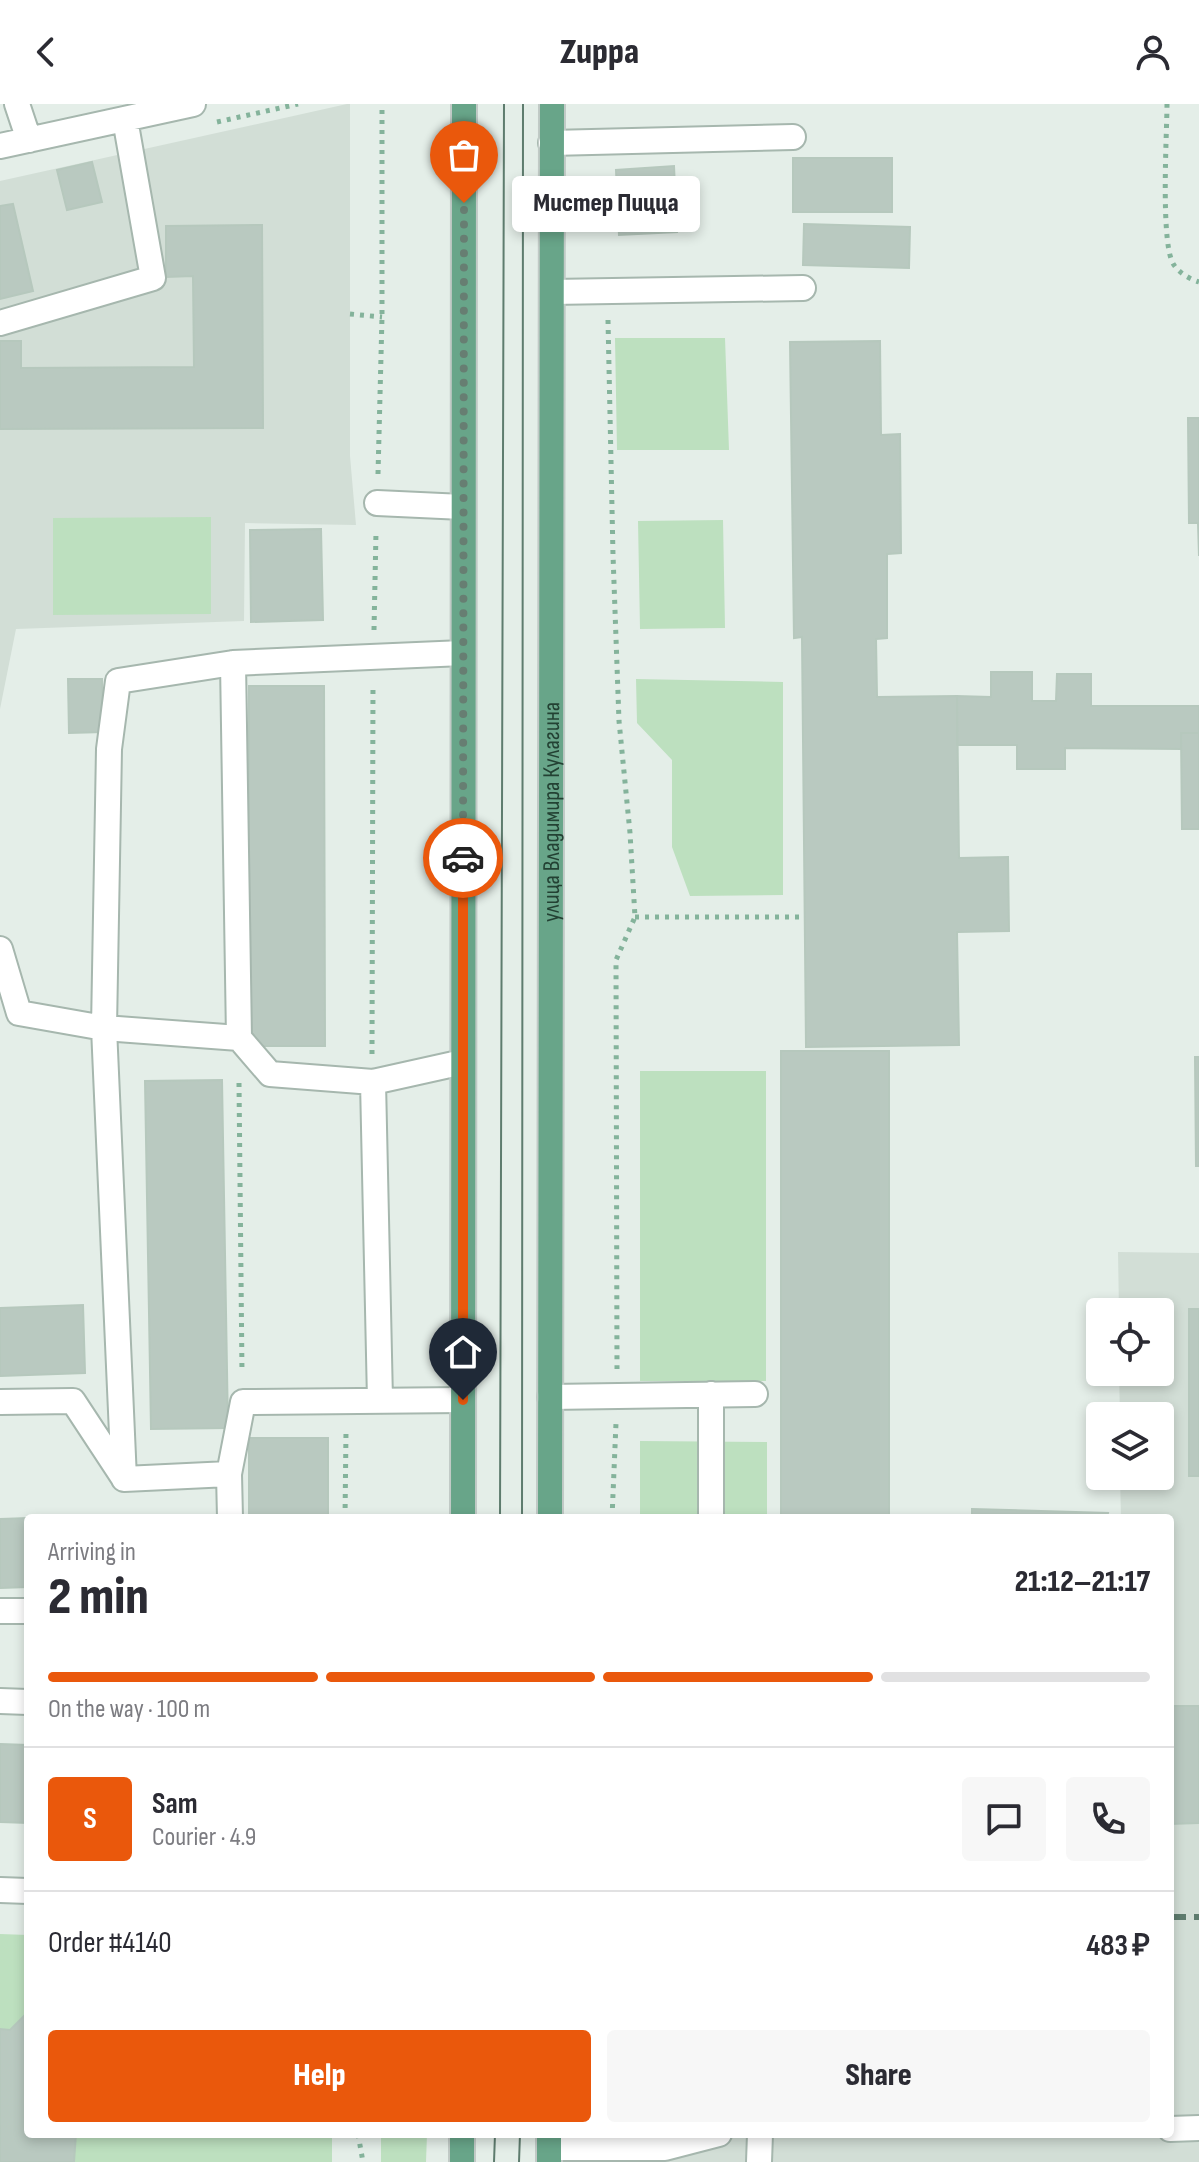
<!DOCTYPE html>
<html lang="en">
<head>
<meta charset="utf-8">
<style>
	body { margin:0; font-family:"Sofia Sans Condensed",sans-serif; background:#f7f7f7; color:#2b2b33; height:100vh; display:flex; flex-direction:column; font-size:30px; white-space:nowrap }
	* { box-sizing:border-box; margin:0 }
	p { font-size:26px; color:#7c7c81 }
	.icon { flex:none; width:44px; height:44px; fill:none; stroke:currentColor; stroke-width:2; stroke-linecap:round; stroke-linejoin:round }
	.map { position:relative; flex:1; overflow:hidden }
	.drawer { position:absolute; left:24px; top:1410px; width:1150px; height:624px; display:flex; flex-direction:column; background:#fff; border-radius:8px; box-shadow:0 4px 12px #0003 }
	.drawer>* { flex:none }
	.fabs { position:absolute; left:1086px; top:1194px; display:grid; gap:16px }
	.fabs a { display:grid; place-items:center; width:88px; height:88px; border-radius:8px; background:#fff; box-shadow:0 4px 12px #0003; font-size:40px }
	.pin { position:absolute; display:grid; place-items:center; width:68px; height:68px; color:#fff; margin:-82px -34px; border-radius:50% 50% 50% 0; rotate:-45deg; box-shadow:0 0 8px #0007 }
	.pin .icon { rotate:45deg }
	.courier { position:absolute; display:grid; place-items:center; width:80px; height:80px; margin:-40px; border:6px solid #ea580c; border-radius:50%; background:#fff; color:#222; box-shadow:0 2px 10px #0007 }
	.bubble { position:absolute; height:56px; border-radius:8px; background:#fff; box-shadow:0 4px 12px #0003; font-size:26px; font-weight:800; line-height:56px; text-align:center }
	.headline em { font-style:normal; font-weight:800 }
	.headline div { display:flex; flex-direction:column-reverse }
	.headline { display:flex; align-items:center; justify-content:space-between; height:136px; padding:0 24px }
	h1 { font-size:52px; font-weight:800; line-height:60px }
	.bar { display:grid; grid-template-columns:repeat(4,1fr); gap:12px 8px; align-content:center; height:96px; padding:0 24px }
	.bar i { height:10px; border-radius:6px; background:#e1e1e2 }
	.bar .selected { background:#ea580c }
	.bar p { grid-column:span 4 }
	.line { display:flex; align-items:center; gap:20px; padding:0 24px; border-top:2px solid #e1e1e2 }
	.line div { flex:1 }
	.round { display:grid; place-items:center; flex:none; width:84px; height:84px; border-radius:8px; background:#f7f7f7 }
	.button { display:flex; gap:16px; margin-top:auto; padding:16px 24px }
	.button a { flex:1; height:92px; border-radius:8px; background:#ea580c; color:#fff; font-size:32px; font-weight:800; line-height:92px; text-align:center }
	.button a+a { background:#f7f7f7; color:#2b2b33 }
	header { display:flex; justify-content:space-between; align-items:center; height:104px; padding:0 24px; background:#fff; font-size:36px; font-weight:800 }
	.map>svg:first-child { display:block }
</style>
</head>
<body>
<header><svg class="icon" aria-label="back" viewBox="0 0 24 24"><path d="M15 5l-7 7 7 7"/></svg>Zuppa<svg class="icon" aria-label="person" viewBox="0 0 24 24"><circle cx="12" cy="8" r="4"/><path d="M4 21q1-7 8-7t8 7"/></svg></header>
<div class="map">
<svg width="1199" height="2058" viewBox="0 0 1199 2058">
	<rect width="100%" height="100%" fill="#e4eee8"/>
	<!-- built -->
	<path fill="#d2ded6" d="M 347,0 L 350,0 L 350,352 L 356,421 L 245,419 L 244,517 L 16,525 L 0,605 L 0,77 Z
		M 1118,1148 L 1199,1149 L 1199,2058 L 605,2058 L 605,2030 L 1170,2030 L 1170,1414 L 1121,1414 L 1120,1372 L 1160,1372 L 1160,1312 L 1120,1312 L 1119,1268 L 1160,1268 L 1160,1208 L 1119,1208 Z"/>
	<!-- green -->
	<path fill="#bde0bf" d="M 615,234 L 725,234 L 729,346 L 617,346 Z
		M 211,413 L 211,510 L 53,511 L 53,414 Z
		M 723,416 L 725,524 L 640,525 L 638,417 Z
		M 636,575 L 783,578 L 783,791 L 690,792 L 672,743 L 672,656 L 637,619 Z
		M 640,967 L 766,967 L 766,1277 L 640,1277 Z
		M 640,1337 L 767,1338 L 767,1414 L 640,1414 Z
		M 0,1830 L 28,1831 L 28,2030 L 332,2030 L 332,2058 L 0,2058 Z
		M 381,2030 L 427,2030 L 426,2058 L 381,2058 Z"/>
	<!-- building -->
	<path fill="#b9c9c0" stroke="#b6c8bd" stroke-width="2" d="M 793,54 L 892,54 L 892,108 L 793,108 Z
		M 92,58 L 102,98 L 67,106 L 57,66 Z
		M 674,62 L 677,128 L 619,131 L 618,109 L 609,110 L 608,90 L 617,89 L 616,66 Z
		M 13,100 L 33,187 L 0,195 L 0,102 Z
		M 804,120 L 910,123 L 909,164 L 803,161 Z
		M 262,121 L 263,324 L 0,325 L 0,237 L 21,237 L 21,264 L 194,263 L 193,172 L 166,173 L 166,122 Z
		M 880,237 L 881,331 L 900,330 L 901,449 L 887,450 L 887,534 L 876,535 L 877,593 L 957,592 L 959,754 L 1008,753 L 1009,827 L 957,828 L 959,941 L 806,943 L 802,533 L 794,534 L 790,238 Z
		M 1188,314 L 1199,314 L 1199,452 L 1198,419 L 1189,419 Z
		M 321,425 L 323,516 L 251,518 L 250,426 Z
		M 991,568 L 1032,568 L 1032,597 L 1056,597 L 1057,570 L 1091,570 L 1091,602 L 1199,602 L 1199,629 L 1181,629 L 1181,645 L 1065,644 L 1065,665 L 1017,665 L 1017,641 L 957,641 L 957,592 L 991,593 Z
		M 68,575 L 102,575 L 103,628 L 69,629 Z
		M 249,582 L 324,582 L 325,942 L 249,942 Z
		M 1181,629 L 1199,629 L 1199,725 L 1182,725 Z
		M 781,947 L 889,947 L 889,1414 L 781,1414 Z
		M 1195,953 L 1199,953 L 1199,1062 L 1196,1062 Z
		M 222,976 L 228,1324 L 151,1325 L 145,977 Z
		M 83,1201 L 85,1269 L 0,1272 L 0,1204 Z
		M 1189,1205 L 1199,1205 L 1199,1372 L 1189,1372 Z
		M 249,1334 L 328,1334 L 328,1414 L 249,1414 Z
		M 972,1405 L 1108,1409 L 1107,1414 L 972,1414 Z
		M 119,1411 L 119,1414 L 38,1414 Z
		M 28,1414 L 28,1483 L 0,1484 L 0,1415 Z
		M 1170,1602 L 1199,1602 L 1199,1719 L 1170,1720 Z
		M 0,1640 L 28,1641 L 28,1719 L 0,1718 Z
		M 27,1909 L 28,2030 L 76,2030 L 74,2058 L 0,2058 L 0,1925 L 10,1926 Z"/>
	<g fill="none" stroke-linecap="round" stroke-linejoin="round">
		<!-- minor casing -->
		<g stroke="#a6b7ae" stroke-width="28">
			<path id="minor" d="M 17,0 L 29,36
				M 551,39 L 793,33
				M 0,42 L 193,0
				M 552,188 L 803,184
				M 0,219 L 153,174 L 125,15
				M 377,399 L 463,403
				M 233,559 L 239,934 L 270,970 L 373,978 L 463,958
				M 0,845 L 19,909 L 104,924 L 239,934
				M 373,978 L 380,1296
				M 550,1293 L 755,1290
				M 0,1298 L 73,1297 L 123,1373
				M 124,1375 L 104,924 L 109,645 L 118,577 L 233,559 L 463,549
				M 124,1375 L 229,1370
				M 230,1414 L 229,1370 L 243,1298 L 463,1296
				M 711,1414 L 711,1290
				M 0,1507 L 28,1507
				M 0,1597 L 28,1598
				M 0,1786 L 28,1787
				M 1170,2025 L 1199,2024
				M 549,2044 L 665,2044 L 719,2030
				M 759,2058 L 760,2030"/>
		</g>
		<!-- major casing -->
		<g stroke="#c1cac6" stroke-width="28">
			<g id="major">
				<path d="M 463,1414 L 464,0"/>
				<path id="s1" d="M 550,1414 L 552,0"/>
				<path d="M 462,2058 L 462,2030"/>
				<path d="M 549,2058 L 549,2030"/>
			</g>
		</g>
		<!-- path -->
		<path stroke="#84b39b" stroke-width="5" stroke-dasharray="4 6" stroke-linecap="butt" d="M 1167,0 C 1167,29 1160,142 1174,161 C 1179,169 1190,175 1199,178
			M 217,18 L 298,0
			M 350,210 L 382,213
			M 608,216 L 613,451 L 619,617 L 630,729 L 635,813 L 616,856 L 617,1265
			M 378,370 L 382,213 L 382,0
			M 374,526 L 376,428
			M 635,813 L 805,813
			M 372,950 L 373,580
			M 239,979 L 242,1269
			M 345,1414 L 346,1327
			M 612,1414 L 616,1319
			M 358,2030 L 363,2058"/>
		<!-- minor -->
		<use href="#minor" stroke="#fff" stroke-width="24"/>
		<!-- major -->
		<use href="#major" stroke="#68a589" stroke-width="24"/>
		<!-- tram -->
		<path stroke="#5e7c6e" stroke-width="2" d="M 500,1414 L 504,0
			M 522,1414 L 523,0
			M 494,2058 L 495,2030
			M 519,2058 L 520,2030"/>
		<!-- rail -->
		<path stroke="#5e7c6e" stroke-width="6" stroke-dasharray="16 8" stroke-linecap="butt" d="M 1170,1813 L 1199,1813"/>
	</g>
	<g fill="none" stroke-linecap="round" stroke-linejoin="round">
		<!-- done -->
		<path stroke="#677e72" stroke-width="8" stroke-dasharray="0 14.4" d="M 463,754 L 464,99"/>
		<!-- route -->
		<path stroke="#ea580c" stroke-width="10" d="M 463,754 L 463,1296"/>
	</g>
	<g text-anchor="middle" stroke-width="6" stroke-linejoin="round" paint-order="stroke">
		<!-- street labels -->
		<g font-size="24" fill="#234133" stroke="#f5faf7">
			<text dy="8" stroke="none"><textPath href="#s1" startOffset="706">улица Владимира Кулагина</textPath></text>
		</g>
	</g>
</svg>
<div class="fabs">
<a><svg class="icon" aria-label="locate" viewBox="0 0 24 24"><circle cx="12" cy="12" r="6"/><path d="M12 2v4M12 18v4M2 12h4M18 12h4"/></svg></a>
<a><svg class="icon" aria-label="layers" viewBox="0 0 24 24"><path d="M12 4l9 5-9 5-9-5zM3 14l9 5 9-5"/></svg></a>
</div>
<div class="pin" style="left:464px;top:99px;background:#ea580c"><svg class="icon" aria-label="bag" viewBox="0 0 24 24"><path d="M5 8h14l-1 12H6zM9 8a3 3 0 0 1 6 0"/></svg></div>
<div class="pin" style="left:463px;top:1296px;background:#1f2937"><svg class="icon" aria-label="home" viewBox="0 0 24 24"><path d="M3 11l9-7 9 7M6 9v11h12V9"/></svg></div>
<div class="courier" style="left:463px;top:754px"><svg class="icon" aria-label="car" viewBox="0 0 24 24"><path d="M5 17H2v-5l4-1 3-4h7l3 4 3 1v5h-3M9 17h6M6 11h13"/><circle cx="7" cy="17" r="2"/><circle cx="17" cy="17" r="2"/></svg></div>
<div class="bubble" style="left:512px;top:72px;width:188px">Мистер Пицца</div>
<section class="drawer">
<div class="headline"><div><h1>2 min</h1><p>Arriving in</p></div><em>21:12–21:17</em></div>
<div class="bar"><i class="selected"></i><i class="selected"></i><i class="selected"></i><i></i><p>On the way · 100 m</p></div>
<div class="line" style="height:144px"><b class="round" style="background:#ea580c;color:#fff">S</b><div><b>Sam</b><p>Courier · 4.9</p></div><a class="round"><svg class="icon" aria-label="chat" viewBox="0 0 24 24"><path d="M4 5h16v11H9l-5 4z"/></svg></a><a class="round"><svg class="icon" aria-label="phone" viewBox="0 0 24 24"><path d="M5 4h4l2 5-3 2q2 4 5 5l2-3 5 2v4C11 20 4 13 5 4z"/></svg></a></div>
<div class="line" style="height:104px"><div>Order #4140</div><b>483 ₽</b></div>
<div class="button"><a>Help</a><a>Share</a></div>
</section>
</div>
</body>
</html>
